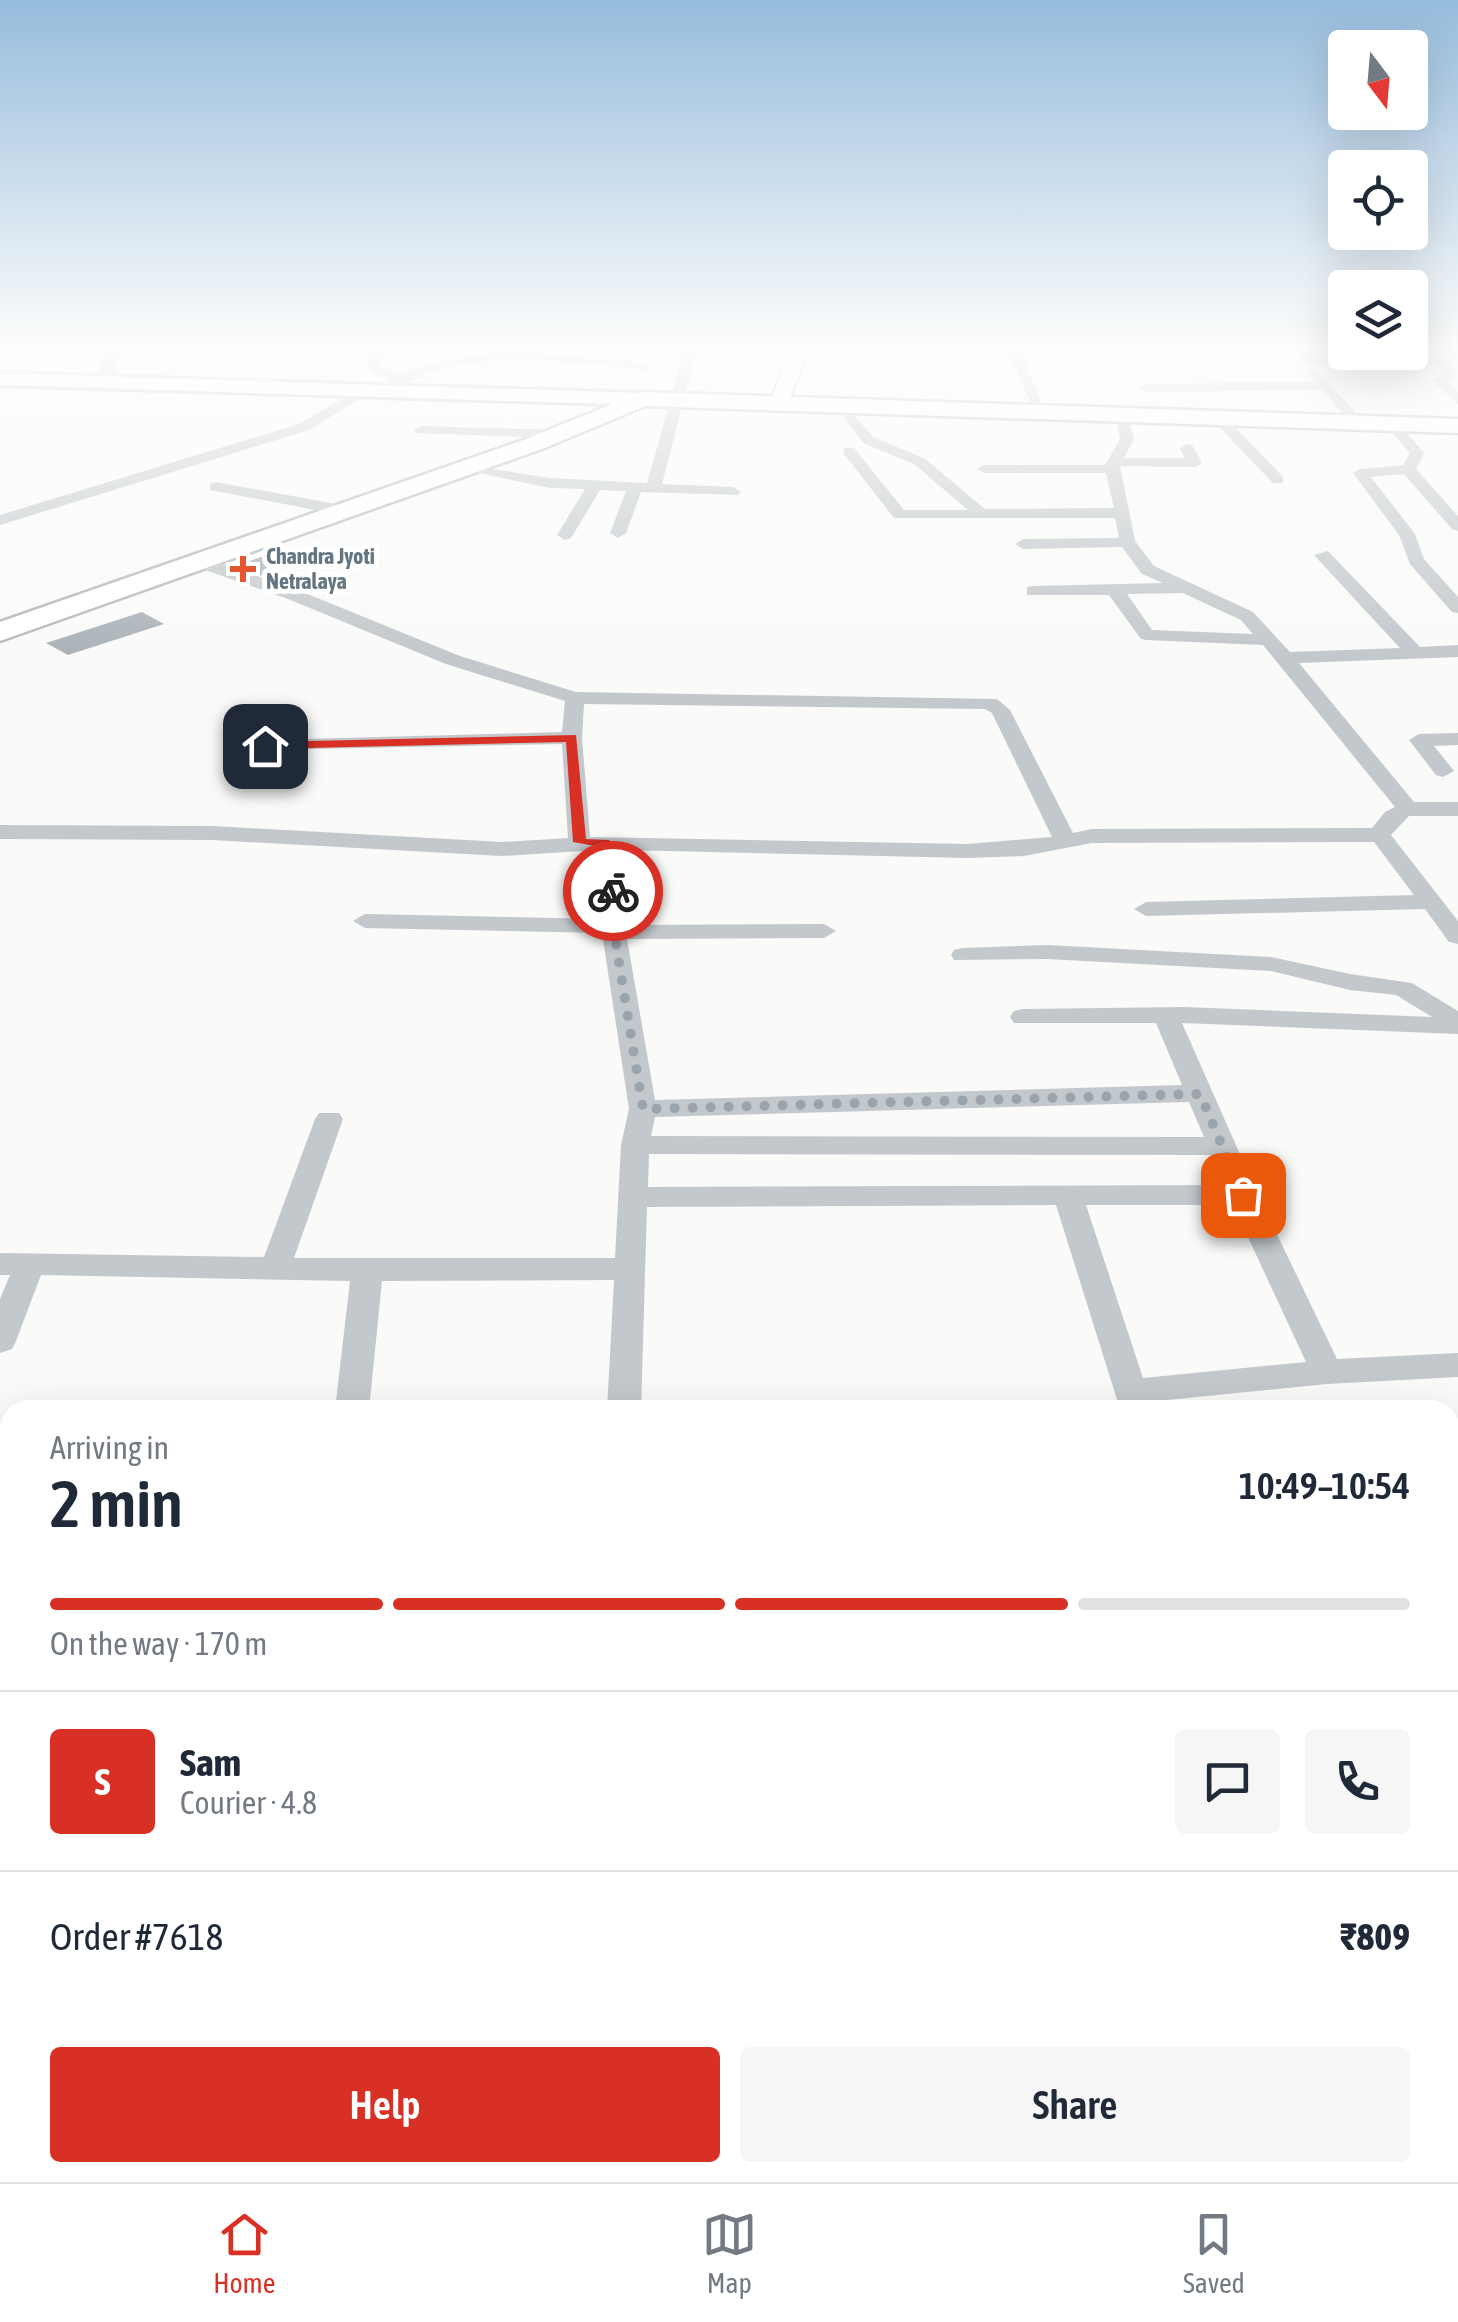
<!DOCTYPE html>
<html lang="en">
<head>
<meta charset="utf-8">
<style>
	body { margin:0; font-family:"Asap Condensed",sans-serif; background:#f6f6f7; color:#1f2937; height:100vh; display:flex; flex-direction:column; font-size:38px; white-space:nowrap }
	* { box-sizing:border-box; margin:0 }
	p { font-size:32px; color:#747a83 }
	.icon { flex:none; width:55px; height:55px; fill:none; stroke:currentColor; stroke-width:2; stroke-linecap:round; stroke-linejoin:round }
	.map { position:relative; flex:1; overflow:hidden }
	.side { position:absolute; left:0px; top:1400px; width:1460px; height:782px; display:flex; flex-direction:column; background:#fff; border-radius:30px 30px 0 0; box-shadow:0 10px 40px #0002 }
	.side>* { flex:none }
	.needle { width:65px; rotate:164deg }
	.controls { position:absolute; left:1328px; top:30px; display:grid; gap:20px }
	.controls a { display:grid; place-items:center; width:100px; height:100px; border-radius:10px; background:#fff; box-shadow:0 10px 40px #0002; font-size:50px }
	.pin { position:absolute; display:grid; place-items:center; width:85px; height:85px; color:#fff; margin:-42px; border-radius:20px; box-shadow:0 5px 15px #0006 }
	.courier { position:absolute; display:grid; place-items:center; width:100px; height:100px; margin:-50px; border:8px solid #d93025; border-radius:50%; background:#fff; color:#222; box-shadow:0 2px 12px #0007 }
	.head em { font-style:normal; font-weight:600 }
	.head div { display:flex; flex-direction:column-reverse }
	.head { display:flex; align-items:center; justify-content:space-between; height:170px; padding:0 50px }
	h1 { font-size:65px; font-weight:600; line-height:75px }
	.bar { display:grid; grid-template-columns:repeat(4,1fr); gap:15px 10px; align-content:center; height:120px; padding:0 50px }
	.bar i { height:12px; border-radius:8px; background:#e0e1e3 }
	.bar .selected { background:#d93025 }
	.bar p { grid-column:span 4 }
	.line { display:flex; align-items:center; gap:25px; padding:0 50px; border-top:2px solid #e0e1e3 }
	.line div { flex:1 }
	.round { display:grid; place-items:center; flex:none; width:105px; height:105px; border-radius:10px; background:#f6f6f7 }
	.action { display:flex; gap:20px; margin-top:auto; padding:20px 50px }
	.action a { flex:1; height:115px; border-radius:10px; background:#d93025; color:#fff; font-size:40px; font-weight:600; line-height:115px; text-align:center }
	.action a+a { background:#f6f6f7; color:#1f2937 }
	.tab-bar { display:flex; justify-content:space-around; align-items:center; height:140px; border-top:2px solid #e0e1e3; background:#fff; font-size:28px; color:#747a83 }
	.tab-bar a { display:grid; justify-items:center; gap:5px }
	.tab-bar .selected { color:#d93025 }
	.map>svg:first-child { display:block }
</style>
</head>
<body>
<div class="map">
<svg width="1458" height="2182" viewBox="0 0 1458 2182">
	<rect width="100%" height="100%" fill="#fafaf8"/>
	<!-- building -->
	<path fill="#aab3b9" d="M 266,555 L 292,564 L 257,577 L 231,568 Z
		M 142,612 L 164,624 L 68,655 L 46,643 Z"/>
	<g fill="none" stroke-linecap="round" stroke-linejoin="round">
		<!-- secondary casing -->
		<g stroke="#b3babf" stroke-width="4">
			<path id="secondary" d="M 791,349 L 808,349 L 788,403 L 779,409 L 772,407 L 770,403 Z"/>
		</g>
		<!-- primary casing -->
		<g stroke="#b5babe" stroke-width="6">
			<path id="primary" d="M 0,373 L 642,393 L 652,399 L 642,405 L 0,385 Z"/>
		</g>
		<!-- trunk casing -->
		<g stroke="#b4b9bd" stroke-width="5">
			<path id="trunk" d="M 642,392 L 1458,419 L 1458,433 L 645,406 L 542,449 L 0,641 L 0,622 L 526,439 Z"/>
		</g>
		<!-- minor -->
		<path fill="#c3c8cc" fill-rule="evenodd" d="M 369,349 L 381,349 L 380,365 L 398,376 C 460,345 540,353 607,359 C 622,360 640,359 652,366 L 646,370 C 579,363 504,352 438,370 C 417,376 401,388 381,395 L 374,391 L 388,381 L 367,367 Z
			M 685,349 L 697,349 L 662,484 L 733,487 L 741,492 L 738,495 L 641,492 L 626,533 L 618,538 L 610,533 L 626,491 L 600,490 L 571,538 L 565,540 L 557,535 L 585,489 L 550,488 L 455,468 L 462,464 L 550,478 L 647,483 Z
			M 1008,349 L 1020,349 L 1048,420 L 1036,417 Z
			M 1419,349 L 1431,349 L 1456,370 L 1457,379 L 1448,382 L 1458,392 L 1458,404 L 1432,380 L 1445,374 L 1434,365 L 1304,362 L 1298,358 L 1304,354 L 1425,357 Z
			M 1316,370 L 1362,419 L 1362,425 L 1352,425 L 1323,390 L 1145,392 L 1138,388 L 1145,384 L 1316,382 L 1310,374 Z
			M 356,391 L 363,395 L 361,398 L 309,430 L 0,525 L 0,515 L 299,424 Z
			M 846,406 L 873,437 L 924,458 L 985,509 L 1114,508 L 1106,473 L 984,473 L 977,469 L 984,465 L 1105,465 L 1120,439 L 1116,420 L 1128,417 L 1134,439 L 1124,458 L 1185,458 L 1180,448 L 1187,444 L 1192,445 L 1202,463 L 1195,467 L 1120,466 L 1135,541 L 1154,566 L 1253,612 L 1290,652 L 1400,648 L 1314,555 L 1328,551 L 1420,647 L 1458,645 L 1458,657 L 1299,663 L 1414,802 L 1458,802 L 1458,816 L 1409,816 L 1391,835 L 1458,921 L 1458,944 L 1449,942 L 1425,909 L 1146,916 L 1134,909 L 1146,902 L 1414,895 L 1374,842 L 1092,843 L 1024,856 L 967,858 L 622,850 L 625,925 L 824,924 L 836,931 L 824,938 L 627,939 L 655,1100 L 1182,1085 L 1156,1023 L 1014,1023 L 1010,1017 L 1014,1011 L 1023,1009 L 1185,1007 L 1432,1017 L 1396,995 L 1350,990 L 1271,971 L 1047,959 L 954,960 L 951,955 L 954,950 L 963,948 L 1047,945 L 1271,957 L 1350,974 L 1412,983 L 1458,1011 L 1458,1034 L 1182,1023 L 1258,1195 L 1337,1359 L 1458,1353 L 1458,1377 L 1327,1384 L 1157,1401 L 1152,1410 L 1117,1410 L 1119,1406 L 1056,1205 L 647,1207 L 641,1410 L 607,1410 L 614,1280 L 382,1281 L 369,1410 L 335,1410 L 350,1281 L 41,1275 L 16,1341 L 12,1349 L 0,1353 L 0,1299 L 10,1275 L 0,1275 L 0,1253 L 264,1257 L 315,1119 L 319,1113 L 339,1113 L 343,1119 L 294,1258 L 615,1258 L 621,1145 L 629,1109 L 602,933 L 365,928 L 353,921 L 365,914 L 601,919 L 602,854 L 598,850 L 502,856 L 212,840 L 0,839 L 0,825 L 212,826 L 502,842 L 568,838 L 562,744 L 258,750 L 255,746 L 258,742 L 265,740 L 562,732 L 565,701 L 446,664 L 288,599 L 191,565 L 191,557 L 203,557 L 300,591 L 460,656 L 576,692 L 997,699 L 1010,710 L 1073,833 L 1092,829 L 1372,828 L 1385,812 L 1395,807 L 1263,645 L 1147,640 L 1141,639 L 1109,595 L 1027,595 L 1027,587 L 1033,586 L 1163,583 L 1142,574 L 1122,547 L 1023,549 L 1015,544 L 1023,539 L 1116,538 L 1119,537 L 1115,518 L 894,518 L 844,454 L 844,448 L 854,448 L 904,510 L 968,510 L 914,464 L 863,443 L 839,410 ZM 1183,593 L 1241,620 L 1253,634 L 1152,630 L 1127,594 ZM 584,704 L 985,709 L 992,713 L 1052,837 L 967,844 L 590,837 L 582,738 ZM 1189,1102 L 1204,1137 L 651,1136 L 655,1117 ZM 649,1154 L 1211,1155 L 1224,1185 L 648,1187 ZM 1086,1205 L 1233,1205 L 1306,1362 L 1143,1378 Z
			M 1218,420 L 1228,420 L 1283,477 L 1283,483 L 1273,483 L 1218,426 Z
			M 1390,425 L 1400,425 L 1424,453 L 1416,469 L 1458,516 L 1458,531 L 1452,529 L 1404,474 L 1371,477 L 1415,534 L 1424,559 L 1458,597 L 1458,613 L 1452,612 L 1410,564 L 1399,535 L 1353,473 L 1360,469 L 1403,465 L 1410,453 L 1388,428 Z
			M 421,426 L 561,430 L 568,434 L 561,438 L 416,433 L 414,430 Z
			M 215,482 L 342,505 L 350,510 L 342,515 L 210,490 L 210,484 Z
			M 1458,733 L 1458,745 L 1434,746 L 1454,771 L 1443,777 L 1436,775 L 1409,740 L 1419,734 Z
			M 0,1637 L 10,1637 L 10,1671 L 0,1671 Z
			M 1450,1890 L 1458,1890 L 1458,1934 L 1450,1934 Z
			M 10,1941 L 10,1987 L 0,1989 L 0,1943 Z
			M 551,2172 L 601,2172 L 600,2182 L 550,2182 Z"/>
		<!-- tertiary -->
		<path fill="#c3c8cc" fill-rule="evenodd" d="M 102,349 L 116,349 L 116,387 L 108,392 L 100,387 Z"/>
		<!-- secondary -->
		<use href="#secondary" fill="#fff" fill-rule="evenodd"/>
		<!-- primary -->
		<use href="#primary" fill="#fff" fill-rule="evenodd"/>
		<!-- trunk -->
		<use href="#trunk" fill="#fff" fill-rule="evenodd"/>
	</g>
	<!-- sky -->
	<linearGradient id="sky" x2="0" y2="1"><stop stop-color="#96bcdc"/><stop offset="0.53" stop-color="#fdfdfc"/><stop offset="1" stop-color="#fdfdfc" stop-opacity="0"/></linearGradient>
	<rect width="1458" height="655" fill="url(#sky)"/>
	<!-- route -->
	<path fill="#d93025" d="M 576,735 L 586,839 L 609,840 L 620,853 L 620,891 L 613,895 L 606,891 L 607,853 L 601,847 L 573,842 L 566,742 L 265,749 L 259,746 L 265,742 Z"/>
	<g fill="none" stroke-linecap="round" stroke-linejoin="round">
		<!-- done -->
		<path stroke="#99a4ac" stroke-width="10" stroke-dasharray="0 18" d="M 613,891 L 614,932 L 643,1109 L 1200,1094 L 1243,1195"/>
	</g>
	<!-- markers -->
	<path fill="#e4572e" stroke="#fff" stroke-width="4" d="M238 554h10v10h10v10h-10v10h-10v-10h-10v-10h10z"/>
	<g text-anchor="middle" stroke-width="10" stroke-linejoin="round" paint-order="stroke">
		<!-- far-poi labels -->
		<g font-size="22" font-weight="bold" fill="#657683" stroke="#fff" text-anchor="start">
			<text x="266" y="564">Chandra Jyoti<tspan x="266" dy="25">Netralaya</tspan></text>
		</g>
	</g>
</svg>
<div class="controls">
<a><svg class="needle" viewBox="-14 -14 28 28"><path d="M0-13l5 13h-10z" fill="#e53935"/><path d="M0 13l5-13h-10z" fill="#747a83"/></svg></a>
<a><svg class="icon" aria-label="locate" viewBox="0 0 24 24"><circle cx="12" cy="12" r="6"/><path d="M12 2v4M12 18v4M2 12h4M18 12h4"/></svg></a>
<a><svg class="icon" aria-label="layers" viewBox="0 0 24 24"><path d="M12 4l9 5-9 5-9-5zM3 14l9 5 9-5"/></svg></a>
</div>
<div class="pin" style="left:1243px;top:1195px;background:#ea580c"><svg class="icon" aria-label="bag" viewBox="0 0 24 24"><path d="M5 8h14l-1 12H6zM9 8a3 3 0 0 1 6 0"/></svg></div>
<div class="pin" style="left:265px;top:746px;background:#1f2937"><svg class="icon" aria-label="home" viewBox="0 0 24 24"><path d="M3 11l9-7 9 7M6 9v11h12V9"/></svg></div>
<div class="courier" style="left:613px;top:891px"><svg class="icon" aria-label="bike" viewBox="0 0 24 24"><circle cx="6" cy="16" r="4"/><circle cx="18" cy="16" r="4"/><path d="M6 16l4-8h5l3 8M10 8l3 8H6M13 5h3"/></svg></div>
<section class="side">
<div class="head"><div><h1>2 min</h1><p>Arriving in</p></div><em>10:49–10:54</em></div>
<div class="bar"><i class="selected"></i><i class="selected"></i><i class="selected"></i><i></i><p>On the way · 170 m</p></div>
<div class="line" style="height:180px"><b class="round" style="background:#d93025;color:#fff">S</b><div><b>Sam</b><p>Courier · 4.8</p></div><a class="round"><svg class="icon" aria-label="chat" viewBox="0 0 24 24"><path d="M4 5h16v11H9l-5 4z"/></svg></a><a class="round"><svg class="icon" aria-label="phone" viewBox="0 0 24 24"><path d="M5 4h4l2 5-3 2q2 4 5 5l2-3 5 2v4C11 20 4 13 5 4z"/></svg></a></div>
<div class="line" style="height:130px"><div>Order #7618</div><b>₹809</b></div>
<div class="action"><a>Help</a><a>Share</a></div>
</section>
</div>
<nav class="tab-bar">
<a class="selected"><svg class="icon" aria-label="home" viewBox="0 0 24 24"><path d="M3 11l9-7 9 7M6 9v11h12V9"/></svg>Home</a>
<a><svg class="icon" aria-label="map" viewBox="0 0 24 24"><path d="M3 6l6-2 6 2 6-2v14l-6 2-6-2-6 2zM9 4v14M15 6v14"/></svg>Map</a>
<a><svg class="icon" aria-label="saved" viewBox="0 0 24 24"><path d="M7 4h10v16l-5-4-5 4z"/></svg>Saved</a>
</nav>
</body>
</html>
